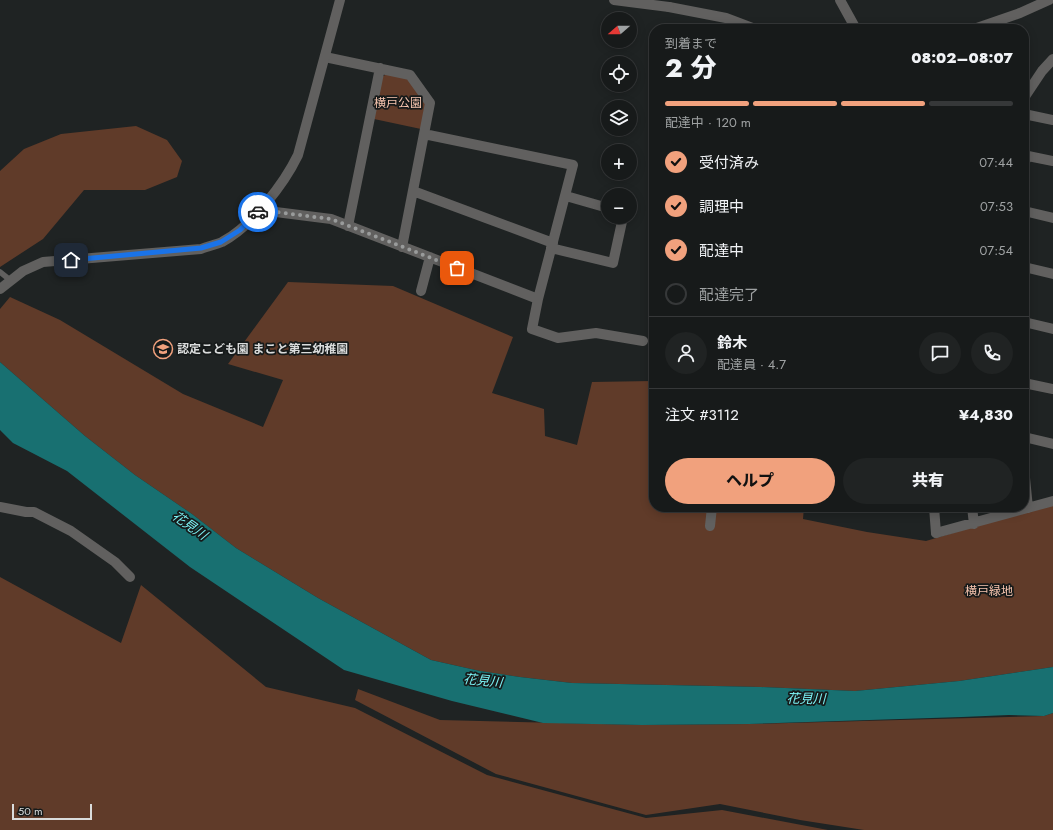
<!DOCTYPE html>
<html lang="ja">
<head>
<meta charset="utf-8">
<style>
	body { margin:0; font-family:Jost,"Noto Sans JP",sans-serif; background:#202323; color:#f1f3f6; height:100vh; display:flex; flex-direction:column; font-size:15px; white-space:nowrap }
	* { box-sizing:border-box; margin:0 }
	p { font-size:13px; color:#9ea1a2 }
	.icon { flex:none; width:22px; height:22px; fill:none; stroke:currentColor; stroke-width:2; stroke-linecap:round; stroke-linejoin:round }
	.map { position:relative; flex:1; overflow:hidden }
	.panel { position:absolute; left:649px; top:24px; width:380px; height:488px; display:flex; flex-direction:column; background:#171a1a; border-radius:16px; box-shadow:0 2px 10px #0003,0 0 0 1px #363839 }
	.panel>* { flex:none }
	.needle { width:26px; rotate:250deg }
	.controls { position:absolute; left:601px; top:12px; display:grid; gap:8px }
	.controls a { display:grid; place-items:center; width:36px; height:36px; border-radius:50%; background:#171a1a; box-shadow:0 2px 10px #0003,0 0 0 1px #363839; font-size:20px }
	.scale { position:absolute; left:12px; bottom:10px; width:80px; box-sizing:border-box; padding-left:4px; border:2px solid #dadcdc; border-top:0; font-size:11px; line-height:14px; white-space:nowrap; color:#dadcdc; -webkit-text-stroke:3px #161a1a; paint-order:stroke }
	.pin { position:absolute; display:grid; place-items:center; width:34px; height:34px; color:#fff; margin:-17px; border-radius:8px; box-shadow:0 2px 6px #0006 }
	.courier { position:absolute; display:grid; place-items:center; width:40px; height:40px; margin:-20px; border:3px solid #1a73e8; border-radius:50%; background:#fff; color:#222; box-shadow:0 1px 5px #0007 }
	.headline em { font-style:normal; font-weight:800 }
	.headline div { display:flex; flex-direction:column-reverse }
	.headline { display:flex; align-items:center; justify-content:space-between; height:68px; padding:0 16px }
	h1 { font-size:26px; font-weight:800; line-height:30px }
	.bar { display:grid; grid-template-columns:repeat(4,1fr); gap:6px 4px; align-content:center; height:48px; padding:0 16px }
	.bar i { height:5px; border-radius:3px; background:#363839 }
	.bar .active { background:#f1a17d }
	.bar p { grid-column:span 4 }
	.line { display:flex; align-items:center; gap:10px; padding:0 16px; border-top:1px solid #363839 }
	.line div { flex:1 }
	.round { display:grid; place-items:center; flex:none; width:42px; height:42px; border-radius:21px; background:#202323 }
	ol { padding:0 16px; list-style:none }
	li { display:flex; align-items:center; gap:12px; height:44px }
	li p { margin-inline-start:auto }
	li .icon { padding:4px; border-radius:50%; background:#f1a17d; color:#111; stroke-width:4 }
	li:last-child { color:#9ea1a2 }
	li i { width:22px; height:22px; border:2px solid #363839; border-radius:50% }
	.action { display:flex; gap:8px; margin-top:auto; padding:8px 16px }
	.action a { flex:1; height:46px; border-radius:24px; background:#f1a17d; color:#111; font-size:16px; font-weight:800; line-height:46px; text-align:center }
	.action a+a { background:#202323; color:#f1f3f6 }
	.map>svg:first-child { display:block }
</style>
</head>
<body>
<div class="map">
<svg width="1053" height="830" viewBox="0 0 1053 830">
	<rect width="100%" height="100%" fill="#1f2323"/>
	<!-- green -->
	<path fill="#603b29" d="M 388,73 L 406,76 L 426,105 L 421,129 L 374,119 L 382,77 Z
		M 136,126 L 167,140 L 182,161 L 177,177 L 145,190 L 84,190 L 43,239 L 0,267 L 0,171 L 24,149 L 61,134 Z
		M 288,282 L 393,286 L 513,337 L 492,393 L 544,409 L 545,436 L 577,445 L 592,382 L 652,381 L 654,374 L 654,507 L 804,507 L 803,519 L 867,532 L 926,541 L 993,521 L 1053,505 L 1053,667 L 959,681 L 855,691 L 761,687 L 572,683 L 520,677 L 480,671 L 431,660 L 318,598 L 236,548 L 192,514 L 135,475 L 85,436 L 0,362 L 0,309 L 10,297 L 60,320 L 183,394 L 263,427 L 283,380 L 228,364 Z
		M 0,577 L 121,643 L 141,585 L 266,687 L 355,708 L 487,775 L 646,818 L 722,810 L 828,830 L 0,830 Z
		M 358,689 L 440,720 L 642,725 L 749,724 L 1044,716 L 1053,713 L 1053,830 L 864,830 L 800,820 L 720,804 L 646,815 L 496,774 L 355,700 Z"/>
	<!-- water -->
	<path fill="#187071" d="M 0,362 L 85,436 L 135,475 L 192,514 L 236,548 L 318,598 L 431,660 L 480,671 L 520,677 L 572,683 L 761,687 L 855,691 L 959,681 L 1053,667 L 1053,713 L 1044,716 L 1009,715 L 962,717 L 749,724 L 642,725 L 543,723 L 452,701 L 344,670 L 190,567 L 67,471 L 13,443 L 0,430 Z"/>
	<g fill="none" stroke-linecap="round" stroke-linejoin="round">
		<!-- service -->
		<path stroke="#61605f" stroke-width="5.5" d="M 0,272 L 10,280"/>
		<!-- minor -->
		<path stroke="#61605f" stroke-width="10" d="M 840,0 L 856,29
			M 669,7 L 726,18 L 755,29
			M 974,29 L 1020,13 L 1049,0
			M 325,57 L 410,75 L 430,103 L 402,247
			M 424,134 L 573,165 L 538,299 L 532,329 L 558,338 L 596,333 L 643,341
			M 1024,163 L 1028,156 L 1053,161
			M 413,191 L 553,243
			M 566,196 L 608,208
			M 260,210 L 331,219 L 538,299
			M 1024,211 L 1053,218
			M 348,226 L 380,68
			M 551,248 L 613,263 L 623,217
			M 1024,267 L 1053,274
			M 421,291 L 430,257
			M 1024,322 L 1053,329
			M 1024,383 L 1053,389
			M 1024,437 L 1053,444
			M 1024,468 L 1028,508
			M 0,507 L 26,512 L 34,512 L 71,531 L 115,562 L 130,577
			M 972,507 L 974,524
			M 710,526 L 712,507
			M 936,533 L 1053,501"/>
		<!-- tertiary -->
		<path stroke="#61605f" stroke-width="10" d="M 614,0 L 669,7
			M 1024,98 L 1042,71 L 1053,59
			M 1024,114 L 1053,120
			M 0,289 L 23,271 L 43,262 L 201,249 C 208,246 215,245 222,242 C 251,227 284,184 298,155 L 340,0
			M 934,507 L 936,533"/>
	</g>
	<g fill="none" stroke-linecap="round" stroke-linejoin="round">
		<!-- done -->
		<path stroke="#999b9b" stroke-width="4" stroke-dasharray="0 7.2" d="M 258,212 L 260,210 L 331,219 L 457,268"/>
		<!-- route -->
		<path stroke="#1a73e8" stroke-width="5" d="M 71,260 L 201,248 L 221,242 L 240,230 L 258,212"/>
	</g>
	<!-- icons -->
	<defs>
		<g id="school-ring" transform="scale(1)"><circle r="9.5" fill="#161a1a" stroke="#f1a17d" stroke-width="1.5"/><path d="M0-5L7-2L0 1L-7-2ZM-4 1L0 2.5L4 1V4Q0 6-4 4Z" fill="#f1a17d"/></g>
	</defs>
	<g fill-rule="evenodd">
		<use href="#school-ring" x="163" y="349"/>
	</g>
	<g text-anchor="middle" stroke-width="3.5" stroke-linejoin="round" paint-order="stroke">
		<!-- park labels -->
		<g font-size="12" fill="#f8c6b0" stroke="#161a1a">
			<text x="398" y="107">横戸公園</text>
			<text x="989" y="595">横戸緑地</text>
		</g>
		<!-- poi labels -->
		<g font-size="12" font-weight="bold" fill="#dadcdc" stroke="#161a1a" text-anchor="start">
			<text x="177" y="353">認定こども園 まこと第三幼稚園</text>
		</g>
		<!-- water labels -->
		<g font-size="13" font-style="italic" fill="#7cf3f5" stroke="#161a1a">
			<text transform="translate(190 525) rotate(35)" y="5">花見川</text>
			<text transform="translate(483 680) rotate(6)" y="5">花見川</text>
			<text transform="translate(806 698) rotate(1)" y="5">花見川</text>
		</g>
	</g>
</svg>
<div class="controls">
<a><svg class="needle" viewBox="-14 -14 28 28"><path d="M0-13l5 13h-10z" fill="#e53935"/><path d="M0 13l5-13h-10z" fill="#9ea1a2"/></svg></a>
<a><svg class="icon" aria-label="locate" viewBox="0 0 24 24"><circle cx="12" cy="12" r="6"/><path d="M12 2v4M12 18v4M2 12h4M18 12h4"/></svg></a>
<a><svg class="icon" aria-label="layers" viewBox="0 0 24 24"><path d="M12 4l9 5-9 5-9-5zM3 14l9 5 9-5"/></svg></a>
<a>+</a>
<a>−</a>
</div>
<div class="scale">50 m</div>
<div class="pin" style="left:457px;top:268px;background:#ea580c"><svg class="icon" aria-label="bag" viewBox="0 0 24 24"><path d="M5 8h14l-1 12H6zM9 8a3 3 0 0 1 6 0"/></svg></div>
<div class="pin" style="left:71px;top:260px;background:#1f2937"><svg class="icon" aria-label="home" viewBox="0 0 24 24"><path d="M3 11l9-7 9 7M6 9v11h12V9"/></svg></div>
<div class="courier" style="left:258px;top:212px"><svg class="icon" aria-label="car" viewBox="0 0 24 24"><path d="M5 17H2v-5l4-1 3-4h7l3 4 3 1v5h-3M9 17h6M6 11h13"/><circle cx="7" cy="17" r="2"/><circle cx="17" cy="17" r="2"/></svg></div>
<section class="panel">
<div class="headline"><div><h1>2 分</h1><p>到着まで</p></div><em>08:02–08:07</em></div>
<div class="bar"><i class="active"></i><i class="active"></i><i class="active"></i><i></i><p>配達中 · 120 m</p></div>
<ol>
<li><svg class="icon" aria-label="check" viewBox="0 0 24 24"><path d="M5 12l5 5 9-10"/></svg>受付済み<p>07:44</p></li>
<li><svg class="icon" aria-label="check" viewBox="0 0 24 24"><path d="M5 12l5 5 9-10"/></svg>調理中<p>07:53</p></li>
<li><svg class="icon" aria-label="check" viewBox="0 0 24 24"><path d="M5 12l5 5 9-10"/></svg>配達中<p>07:54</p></li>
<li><i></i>配達完了</li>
</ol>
<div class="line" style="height:72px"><a class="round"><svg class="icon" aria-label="person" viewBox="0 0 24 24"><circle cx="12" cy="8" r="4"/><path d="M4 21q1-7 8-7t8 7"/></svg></a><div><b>鈴木</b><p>配達員 · 4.7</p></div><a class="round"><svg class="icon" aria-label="chat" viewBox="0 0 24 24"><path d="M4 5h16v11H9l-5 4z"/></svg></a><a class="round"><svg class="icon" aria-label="phone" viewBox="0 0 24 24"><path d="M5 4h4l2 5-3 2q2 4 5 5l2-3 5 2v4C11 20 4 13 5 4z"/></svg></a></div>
<div class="line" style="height:52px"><div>注文 #3112</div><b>¥4,830</b></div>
<div class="action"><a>ヘルプ</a><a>共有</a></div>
</section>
</div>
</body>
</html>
